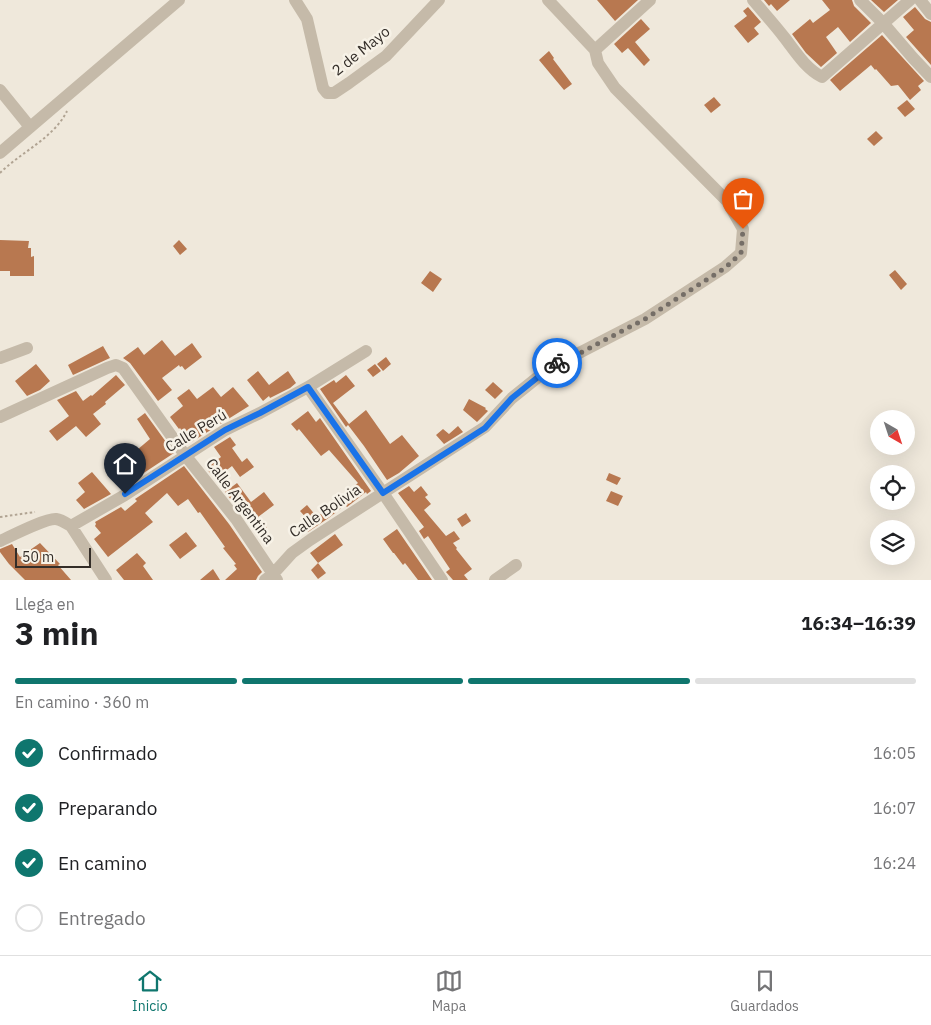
<!DOCTYPE html>
<html lang="es">
<head>
<meta charset="utf-8">
<style>
	body { margin:0; font-family:"IBM Plex Sans",sans-serif; background:#f2f2f2; color:#202124; height:100vh; display:flex; flex-direction:column; font-size:19px; white-space:nowrap }
	* { box-sizing:border-box; margin:0 }
	p { font-size:16px; color:#757577 }
	.icon { flex:none; width:28px; height:28px; fill:none; stroke:currentColor; stroke-width:2; stroke-linecap:round; stroke-linejoin:round }
	.map { position:relative; height:580px; overflow:hidden }
	.sheet { display:flex; flex-direction:column; background:#fff; flex:1 }
	.sheet>* { flex:none }
	.needle { width:32px; rotate:141deg }
	.tools { position:absolute; left:870px; top:410px; display:grid; gap:10px }
	.tools a { display:grid; place-items:center; width:45px; height:45px; border-radius:50%; background:#fff; box-shadow:0 5px 20px #0002; font-size:25px }
	.scale { position:absolute; left:15px; bottom:12px; width:76px; box-sizing:border-box; padding-left:5px; border:2px solid #332d28; border-top:0; font-size:14px; line-height:18px; white-space:nowrap; color:#332d28; -webkit-text-stroke:4px #f7f2e7; paint-order:stroke }
	.pin { position:absolute; display:grid; place-items:center; width:42px; height:42px; color:#fff; margin:-51px -21px; border-radius:50% 50% 50% 0; rotate:-45deg; box-shadow:0 0 5px #0007 }
	.pin .icon { rotate:45deg }
	.courier { position:absolute; display:grid; place-items:center; width:50px; height:50px; margin:-25px; border:4px solid #1a73e8; border-radius:50%; background:#fff; color:#222; box-shadow:0 1px 6px #0007 }
	.headline em { font-style:normal; font-weight:700 }
	.headline div { display:flex; flex-direction:column-reverse }
	.headline { display:flex; align-items:center; justify-content:space-between; height:85px; padding:0 15px }
	h1 { font-size:32px; font-weight:700; line-height:38px }
	.bar { display:grid; grid-template-columns:repeat(4,1fr); gap:8px 5px; align-content:center; height:60px; padding:0 15px }
	.bar i { height:6px; border-radius:4px; background:#e0e0e0 }
	.bar .on { background:#0f766e }
	.bar p { grid-column:span 4 }
	ol { padding:0 15px; list-style:none }
	li { display:flex; align-items:center; gap:15px; height:55px }
	li p { margin-inline-start:auto }
	li .icon { padding:5px; border-radius:50%; background:#0f766e; color:#fff; stroke-width:4 }
	li:last-child { color:#757577 }
	li i { width:28px; height:28px; border:2px solid #e0e0e0; border-radius:50% }
	.tab-bar { display:flex; justify-content:space-around; align-items:center; height:70px; border-top:1px solid #e0e0e0; background:#fff; font-size:14px; color:#757577 }
	.tab-bar a { display:grid; justify-items:center; gap:2px }
	.tab-bar .on { color:#0f766e }
	.map>svg:first-child { display:block }
</style>
</head>
<body>
<div class="map">
<svg width="931" height="580" viewBox="0 0 931 580">
	<rect width="100%" height="100%" fill="#efe8db"/>
	<!-- building -->
	<path fill="#b87850" d="M 597,0 L 638,0 L 615,21 Z
		M 764,0 L 790,0 L 777,11 L 771,4 L 769,6 Z
		M 822,0 L 852,0 L 854,6 L 871,23 L 850,42 L 838,27 L 826,37 L 837,53 L 821,67 L 806,53 L 792,34 L 810,19 L 813,23 L 830,10 Z
		M 871,0 L 898,0 L 884,12 Z
		M 748,7 L 761,22 L 754,28 L 759,34 L 748,43 L 734,26 L 747,16 L 743,11 Z
		M 915,7 L 925,19 L 931,22 L 931,65 L 906,37 L 914,30 L 903,17 Z
		M 641,19 L 650,29 L 635,42 L 650,60 L 644,66 L 628,48 L 622,53 L 614,44 Z
		M 882,35 L 924,81 L 918,86 L 921,90 L 910,100 L 898,85 L 891,86 L 876,69 L 875,70 L 871,65 L 840,91 L 830,80 Z
		M 549,51 L 554,58 L 553,59 L 572,84 L 564,90 L 539,60 Z
		M 714,97 L 721,105 L 711,113 L 704,105 Z
		M 907,100 L 915,109 L 905,117 L 897,108 Z
		M 876,131 L 883,138 L 874,146 L 867,139 Z
		M 0,240 L 29,241 L 28,248 L 31,248 L 31,257 L 34,256 L 34,276 L 10,276 L 10,271 L 0,271 Z
		M 179,240 L 187,249 L 180,255 L 173,246 Z
		M 895,270 L 907,284 L 901,290 L 889,275 Z
		M 430,271 L 442,279 L 433,292 L 421,283 Z
		M 162,340 L 175,356 L 192,343 L 202,357 L 185,370 L 182,366 L 180,367 L 179,365 L 162,378 L 172,390 L 158,401 L 130,363 L 123,358 L 138,347 L 144,355 Z
		M 103,346 L 110,358 L 73,375 L 68,365 Z
		M 386,357 L 391,364 L 383,371 L 377,364 Z
		M 36,364 L 50,381 L 40,390 L 27,396 L 15,381 Z
		M 375,364 L 381,371 L 373,377 L 367,370 Z
		M 258,371 L 269,385 L 288,371 L 296,383 L 290,388 L 270,398 L 269,396 L 263,401 L 247,380 Z
		M 116,375 L 125,385 L 105,402 L 106,404 L 93,414 L 101,424 L 86,437 L 76,426 L 57,441 L 49,431 L 69,416 L 57,400 L 76,391 L 83,401 L 91,395 L 92,396 Z
		M 346,375 L 355,386 L 333,403 L 349,424 L 366,410 L 390,444 L 402,435 L 419,456 L 399,473 L 387,480 L 364,446 L 348,425 L 346,427 L 320,389 L 334,380 L 336,383 Z
		M 493,382 L 503,391 L 495,399 L 485,390 Z
		M 213,387 L 221,397 L 233,387 L 249,406 L 190,443 L 180,428 L 179,429 L 170,417 L 183,406 L 177,398 L 189,389 L 197,399 Z
		M 469,399 L 486,408 L 485,409 L 488,411 L 477,422 L 463,410 Z
		M 308,411 L 316,422 L 320,418 L 371,491 L 367,494 L 366,492 L 347,507 L 345,505 L 330,517 L 308,532 L 303,526 L 309,521 L 300,511 L 307,505 L 317,517 L 358,483 L 329,450 L 321,456 L 299,429 L 297,431 L 291,424 Z
		M 145,413 L 174,453 L 124,486 L 116,476 L 129,465 L 118,451 L 124,446 L 131,455 L 150,439 L 137,419 Z
		M 458,426 L 463,432 L 444,444 L 436,435 L 443,429 L 449,434 Z
		M 230,437 L 236,445 L 232,448 L 242,462 L 247,458 L 254,467 L 240,477 L 232,466 L 215,479 L 206,468 L 221,457 L 214,447 Z
		M 184,466 L 229,524 L 262,572 L 258,576 L 256,580 L 225,580 L 237,569 L 234,565 L 236,564 L 223,548 L 225,547 L 200,512 L 198,513 L 188,499 L 178,506 L 167,493 L 145,513 L 153,522 L 108,557 L 94,539 L 101,533 L 95,526 L 96,524 L 95,522 L 121,507 L 125,511 L 137,501 L 135,499 Z
		M 92,472 L 111,494 L 84,509 L 76,500 L 85,492 L 78,483 Z
		M 609,473 L 621,478 L 617,485 L 606,480 Z
		M 237,483 L 251,502 L 264,492 L 274,505 L 258,517 L 267,528 L 258,535 L 225,492 Z
		M 409,486 L 414,492 L 421,486 L 428,495 L 425,497 L 431,504 L 424,510 L 446,536 L 454,531 L 460,539 L 453,543 L 457,548 L 456,549 L 472,569 L 464,575 L 468,580 L 453,580 L 446,572 L 450,569 L 428,536 L 424,539 L 419,531 L 424,527 L 398,493 Z
		M 611,491 L 623,496 L 618,506 L 606,501 Z
		M 466,513 L 471,521 L 462,527 L 457,519 Z
		M 397,529 L 432,580 L 418,580 L 405,563 L 403,565 L 394,553 L 393,553 L 383,539 Z
		M 186,532 L 197,546 L 180,559 L 169,545 Z
		M 335,534 L 343,545 L 318,563 L 310,553 Z
		M 40,543 L 60,564 L 58,565 L 71,580 L 25,580 L 9,564 L 0,552 L 0,549 L 12,544 L 20,557 Z
		M 137,553 L 146,563 L 143,566 L 153,580 L 124,580 L 116,570 Z
		M 318,563 L 326,573 L 318,579 L 311,570 Z
		M 213,569 L 220,580 L 200,580 Z"/>
	<g fill="none" stroke-linecap="round" stroke-linejoin="round">
		<!-- path -->
		<path stroke="#b1a493" stroke-width="2" stroke-dasharray="2.5 2.5" stroke-linecap="butt" d="M 0,173 C 21,152 54,138 67,111
			M 0,517 L 35,512"/>
		<!-- minor -->
		<path stroke="#c5baa9" stroke-width="12" d="M 295,0 L 307,19 L 323,88 L 327,93 L 334,93 L 349,83 L 386,56 L 439,0
			M 753,0 C 763,12 774,24 784,37 C 795,51 805,68 822,77 L 910,0
			M 860,0 L 883,23 L 913,58 L 931,77
			M 920,0 L 931,14
			M 595,50 L 650,0
			M 0,90 L 30,127
			M 0,153 L 179,0
			M 0,358 L 27,348
			M 308,387 L 383,493 L 442,580
			M 0,417 L 107,368 L 116,365 L 123,368 L 185,455 L 236,519 L 277,580
			M 71,526 L 125,495 L 225,430 L 260,413 L 308,387 L 366,351
			M 0,541 C 11,536 46,518 56,519 C 62,520 66,523 71,526 L 106,580
			M 265,580 L 273,574 L 292,553 L 310,540 L 485,427 L 512,398 L 553,365 L 581,352 L 645,319 L 725,267 L 741,253 L 743,229 L 727,201 L 615,88 L 598,63 L 595,50 L 548,0
			M 495,580 L 516,565"/>
	</g>
	<g fill="none" stroke-linecap="round" stroke-linejoin="round">
		<!-- done -->
		<path stroke="#756e67" stroke-width="5" stroke-dasharray="0 9" d="M 557,363 L 582,352 L 645,319 L 725,268 L 741,253 L 743,229"/>
		<!-- route -->
		<path stroke="#1a73e8" stroke-width="6" d="M 125,494 L 225,430 L 260,413 L 308,387 L 383,493 L 485,428 L 512,398 L 553,365 L 557,363"/>
	</g>
	<g text-anchor="middle" stroke-width="5" stroke-linejoin="round" paint-order="stroke">
		<!-- street labels -->
		<g font-size="15" fill="#332d28" stroke="#f7f2e7">
			<text transform="translate(361 51) rotate(-39)" y="5">2 de Mayo</text>
			<text transform="translate(196 431) rotate(-31)" y="5">Calle Perú</text>
			<text transform="translate(240 501) rotate(53)" y="5">Calle Argentina</text>
			<text transform="translate(325 511) rotate(-34)" y="5">Calle Bolivia</text>
		</g>
	</g>
</svg>
<div class="tools">
<a><svg class="needle" viewBox="-14 -14 28 28"><path d="M0-13l5 13h-10z" fill="#e53935"/><path d="M0 13l5-13h-10z" fill="#757577"/></svg></a>
<a><svg class="icon" aria-label="locate" viewBox="0 0 24 24"><circle cx="12" cy="12" r="6"/><path d="M12 2v4M12 18v4M2 12h4M18 12h4"/></svg></a>
<a><svg class="icon" aria-label="layers" viewBox="0 0 24 24"><path d="M12 4l9 5-9 5-9-5zM3 14l9 5 9-5"/></svg></a>
</div>
<div class="scale">50 m</div>
<div class="pin" style="left:743px;top:229px;background:#ea580c"><svg class="icon" aria-label="bag" viewBox="0 0 24 24"><path d="M5 8h14l-1 12H6zM9 8a3 3 0 0 1 6 0"/></svg></div>
<div class="pin" style="left:125px;top:494px;background:#1f2937"><svg class="icon" aria-label="home" viewBox="0 0 24 24"><path d="M3 11l9-7 9 7M6 9v11h12V9"/></svg></div>
<div class="courier" style="left:557px;top:363px"><svg class="icon" aria-label="bike" viewBox="0 0 24 24"><circle cx="6" cy="16" r="4"/><circle cx="18" cy="16" r="4"/><path d="M6 16l4-8h5l3 8M10 8l3 8H6M13 5h3"/></svg></div>
</div>
<section class="sheet">
<div class="headline"><div><h1>3 min</h1><p>Llega en</p></div><em>16:34–16:39</em></div>
<div class="bar"><i class="on"></i><i class="on"></i><i class="on"></i><i></i><p>En camino · 360 m</p></div>
<ol>
<li><svg class="icon" aria-label="check" viewBox="0 0 24 24"><path d="M5 12l5 5 9-10"/></svg>Confirmado<p>16:05</p></li>
<li><svg class="icon" aria-label="check" viewBox="0 0 24 24"><path d="M5 12l5 5 9-10"/></svg>Preparando<p>16:07</p></li>
<li><svg class="icon" aria-label="check" viewBox="0 0 24 24"><path d="M5 12l5 5 9-10"/></svg>En camino<p>16:24</p></li>
<li><i></i>Entregado</li>
</ol>
</section>
<nav class="tab-bar">
<a class="on"><svg class="icon" aria-label="home" viewBox="0 0 24 24"><path d="M3 11l9-7 9 7M6 9v11h12V9"/></svg>Inicio</a>
<a><svg class="icon" aria-label="map" viewBox="0 0 24 24"><path d="M3 6l6-2 6 2 6-2v14l-6 2-6-2-6 2zM9 4v14M15 6v14"/></svg>Mapa</a>
<a><svg class="icon" aria-label="saved" viewBox="0 0 24 24"><path d="M7 4h10v16l-5-4-5 4z"/></svg>Guardados</a>
</nav>
</body>
</html>
